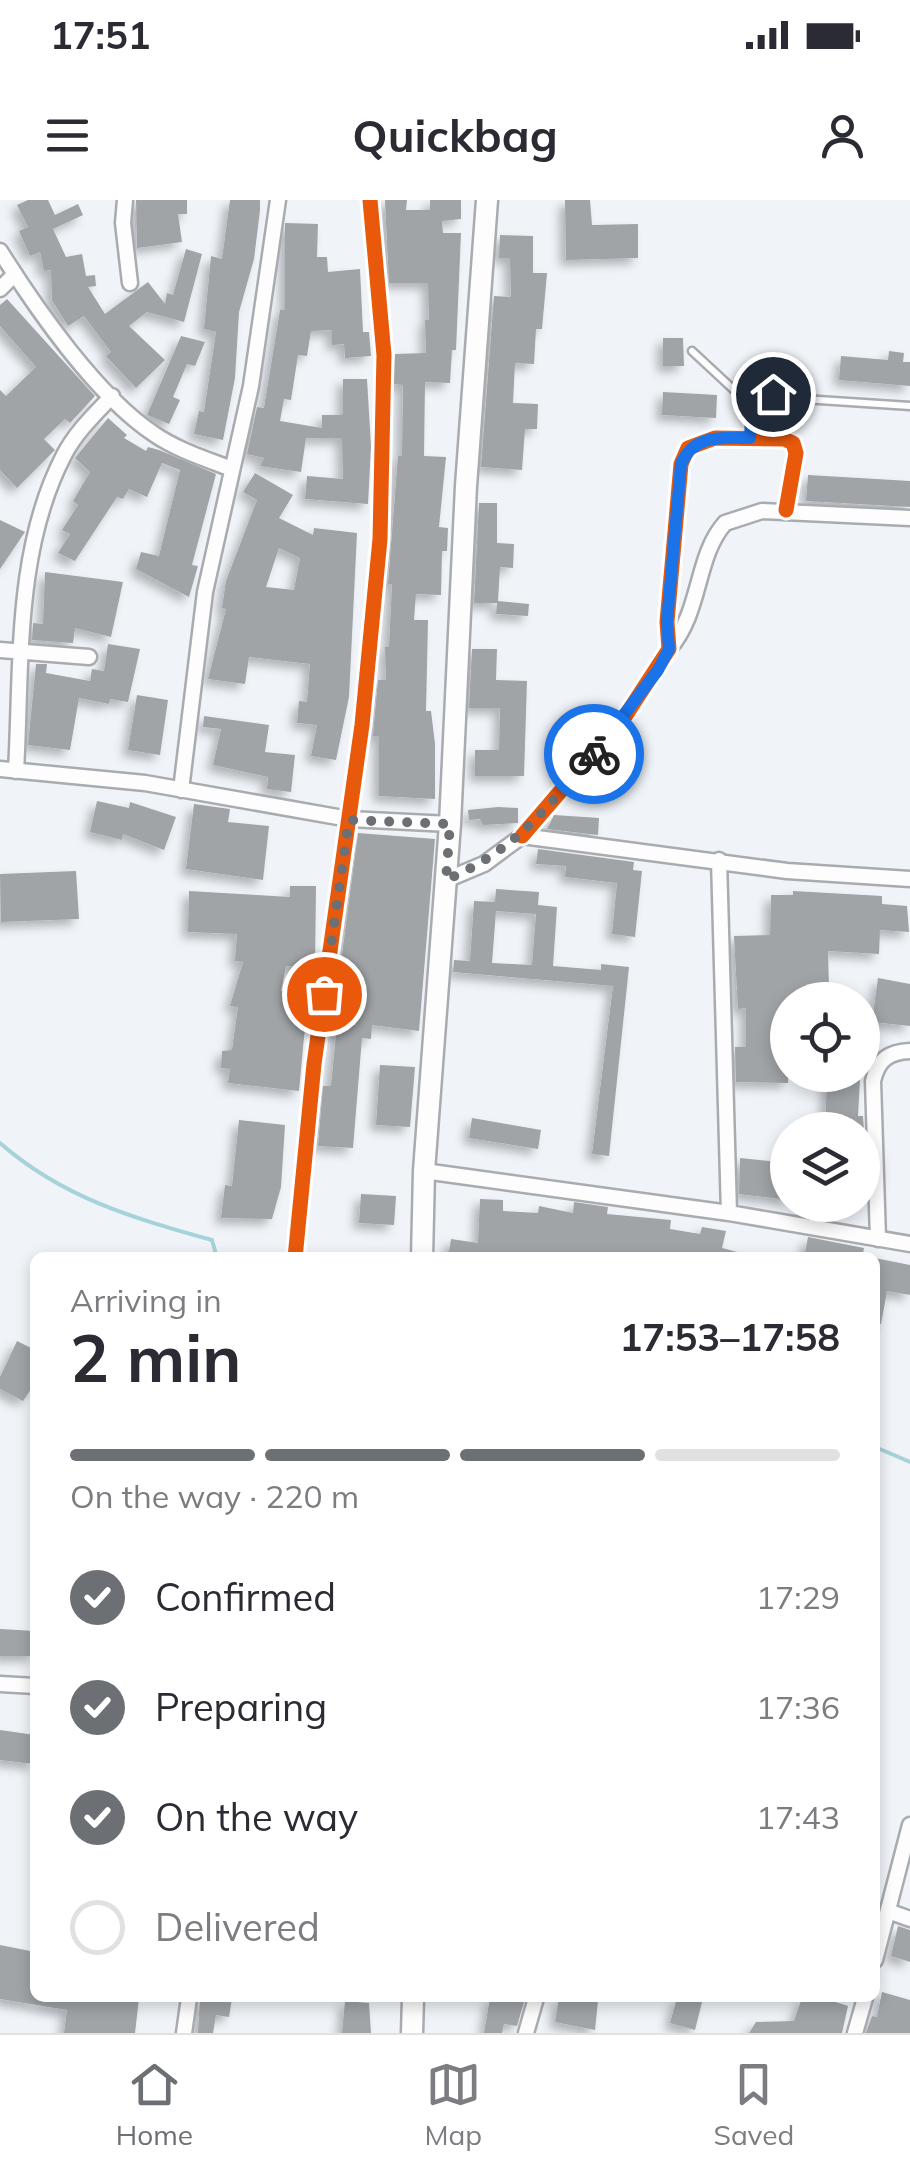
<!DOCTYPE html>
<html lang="en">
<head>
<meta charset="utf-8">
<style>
	body { margin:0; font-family:Mulish,sans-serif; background:#f2f2f3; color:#2b2b33; height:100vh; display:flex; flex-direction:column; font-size:38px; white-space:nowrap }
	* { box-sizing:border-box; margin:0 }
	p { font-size:32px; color:#7c7c81 }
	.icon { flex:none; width:55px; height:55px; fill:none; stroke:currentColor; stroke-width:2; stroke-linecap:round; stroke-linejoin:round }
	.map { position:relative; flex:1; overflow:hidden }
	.drawer { position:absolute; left:30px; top:1052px; width:850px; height:750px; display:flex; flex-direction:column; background:#fff; border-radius:15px; box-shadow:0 5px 15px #0003 }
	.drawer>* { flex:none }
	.fabs { position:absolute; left:770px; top:782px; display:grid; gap:20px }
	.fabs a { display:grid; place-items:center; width:110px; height:110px; border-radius:50%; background:#fff; box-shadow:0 5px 15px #0003; font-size:50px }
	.pin { position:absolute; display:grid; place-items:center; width:85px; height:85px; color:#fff; margin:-42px; border:5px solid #fff; border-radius:50%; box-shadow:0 2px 10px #0007 }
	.courier { position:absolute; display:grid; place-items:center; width:100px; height:100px; margin:-50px; border:8px solid #1a73e8; border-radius:50%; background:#fff; color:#222; box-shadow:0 2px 12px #0007 }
	.head em { font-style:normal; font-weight:700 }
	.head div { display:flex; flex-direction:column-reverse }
	.head { display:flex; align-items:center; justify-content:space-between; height:170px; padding:0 40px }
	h1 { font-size:65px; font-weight:700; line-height:75px }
	.bar { display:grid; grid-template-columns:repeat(4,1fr); gap:15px 10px; align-content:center; height:120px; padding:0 40px }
	.bar i { height:12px; border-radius:8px; background:#e1e1e2 }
	.bar .on { background:#6c6f73 }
	.bar p { grid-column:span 4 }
	ol { padding:0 40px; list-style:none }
	li { display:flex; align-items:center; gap:30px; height:110px }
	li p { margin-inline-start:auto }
	li .icon { padding:10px; border-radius:50%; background:#6c6f73; color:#fff; stroke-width:4 }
	li:last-child { color:#7c7c81 }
	li i { width:55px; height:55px; border:5px solid #e1e1e2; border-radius:50% }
	.status { display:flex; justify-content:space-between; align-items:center; height:70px; padding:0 50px; background:#fff; direction:ltr }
	.status svg { height:28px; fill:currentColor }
	header { display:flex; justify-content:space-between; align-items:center; height:130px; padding:0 40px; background:#fff; font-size:45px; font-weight:700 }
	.dock { display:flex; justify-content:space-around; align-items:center; height:140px; border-top:2px solid #e1e1e2; background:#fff; font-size:28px; color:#7c7c81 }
	.dock a { display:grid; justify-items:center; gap:5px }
	.dock .on { color:#6c6f73 }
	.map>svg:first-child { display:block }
</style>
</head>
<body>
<div class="status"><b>17:51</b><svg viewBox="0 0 49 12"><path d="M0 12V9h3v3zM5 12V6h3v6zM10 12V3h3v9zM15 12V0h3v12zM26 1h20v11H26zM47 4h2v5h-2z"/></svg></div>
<header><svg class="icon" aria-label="menu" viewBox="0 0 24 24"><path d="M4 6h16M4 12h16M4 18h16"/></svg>Quickbag<svg class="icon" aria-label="person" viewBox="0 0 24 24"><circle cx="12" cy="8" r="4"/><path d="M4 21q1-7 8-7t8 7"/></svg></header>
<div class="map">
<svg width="910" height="1833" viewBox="0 0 910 1833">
	<defs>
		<filter id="shadow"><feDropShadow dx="-6" dy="6" stdDeviation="5" flood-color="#0004"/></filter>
	</defs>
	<rect width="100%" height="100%" fill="#f0f4f9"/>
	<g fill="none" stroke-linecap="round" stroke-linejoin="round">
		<!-- stream -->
		<path stroke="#a5d3d9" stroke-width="4" d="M 0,943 C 63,998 133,1018 212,1040 L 217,1058
			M 875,1247 L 910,1262"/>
	</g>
	<!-- building -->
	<path fill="#a0a4a7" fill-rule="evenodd" filter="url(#shadow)" d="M 28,0 L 48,0 L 55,15 L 78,4 L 83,15 L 53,29 L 66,57 L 82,54 L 86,76 L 95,75 L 96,86 L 88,87 L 105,114 L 148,82 L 165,104 L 167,93 L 173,95 L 186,49 L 202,54 L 184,122 L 147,112 L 129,126 L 165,160 L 136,188 L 106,156 L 111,152 L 84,116 L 68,126 L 52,100 L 51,70 L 44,71 L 40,52 L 30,56 L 19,31 L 28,27 L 17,5 Z
		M 136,0 L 187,0 L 187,14 L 178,14 L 182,42 L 137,48 Z
		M 230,0 L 260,0 L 260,10 L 254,59 L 239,112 L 235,178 L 223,240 L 194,234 L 199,211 L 204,212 L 216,132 L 204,129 L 211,56 L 222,59 Z
		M 385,0 L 407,0 L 406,10 L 430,10 L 430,0 L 461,0 L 461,19 L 442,21 L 443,33 L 461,33 L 456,150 L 452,150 L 450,183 L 425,182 L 424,256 L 446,257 L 439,327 L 448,328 L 447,351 L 442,351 L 441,395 L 416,394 L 414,420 L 428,420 L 426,511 L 431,511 L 435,544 L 435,599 L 379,596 L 379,536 L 373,536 L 378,480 L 386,480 L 385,447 L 389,447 L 392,384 L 388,384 L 398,256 L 402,256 L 403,185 L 394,184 L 395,154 L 426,153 L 425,120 L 429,120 L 428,83 L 389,83 Z
		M 565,0 L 590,0 L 592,25 L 638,24 L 638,58 L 566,60 Z
		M 285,23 L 318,24 L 317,57 L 327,57 L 328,72 L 360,69 L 363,132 L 369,132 L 371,156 L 345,158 L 344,144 L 332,145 L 332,130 L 311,131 L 307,156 L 298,155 L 291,200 L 284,199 L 280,221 L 322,228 L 322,215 L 343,215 L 343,179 L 367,179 L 371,246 L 368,304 L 305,299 L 307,276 L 343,279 L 342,238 L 306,238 L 301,272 L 260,266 L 264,258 L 247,254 L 257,207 L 264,208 L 280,110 L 285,110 Z
		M 500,35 L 533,36 L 533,73 L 547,73 L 542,129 L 536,129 L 534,164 L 515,163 L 513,203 L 538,204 L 537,229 L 525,229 L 522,270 L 481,267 L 494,96 L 511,97 L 510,58 L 499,58 Z
		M 7,99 L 95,196 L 70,223 L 65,219 L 44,239 L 55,250 L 17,288 L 0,270 L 0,190 L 6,196 L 36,167 L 0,126 L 0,105 Z
		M 181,136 L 205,142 L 195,166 L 187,164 L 173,197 L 180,200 L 169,224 L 147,215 Z
		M 663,138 L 683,138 L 684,166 L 663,166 Z
		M 889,151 L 904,153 L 903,162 L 910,162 L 910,186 L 839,180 L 841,156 L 888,160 Z
		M 663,192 L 717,195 L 716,218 L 662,215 Z
		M 108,218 L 127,235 L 124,238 L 146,251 L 148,247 L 159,250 L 216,274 L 192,365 L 198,366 L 189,397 L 136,369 L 141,352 L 159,356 L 180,270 L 162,263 L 147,297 L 129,289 L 123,299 L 117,297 L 75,361 L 58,353 L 70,334 L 62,330 L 78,305 L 73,301 L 90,272 L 75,258 Z
		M 255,273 L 293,295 L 279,318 L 313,335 L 314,328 L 357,333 L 349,497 L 336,560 L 311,556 L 317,525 L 297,523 L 299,501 L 307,502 L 310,464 L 249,457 L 245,484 L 208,479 L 226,409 L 222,408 L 226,381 L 257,300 L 243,292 ZM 279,348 L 300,358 L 294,390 L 266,387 Z
		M 808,275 L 910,281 L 910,307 L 806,301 Z
		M 479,303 L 497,303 L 497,343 L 514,344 L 513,368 L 500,367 L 498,401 L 529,404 L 528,416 L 496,414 L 497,403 L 474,403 Z
		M 0,320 L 25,332 L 0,369 Z
		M 45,372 L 123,382 L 111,437 L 75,428 L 73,443 L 32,440 L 33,423 L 43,424 Z
		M 108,444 L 140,449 L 128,502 L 110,499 L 109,504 L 79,498 L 70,550 L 28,545 L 36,464 L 47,464 L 46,473 L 90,481 L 92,469 L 104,471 Z
		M 472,449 L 497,449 L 496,480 L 527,481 L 524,576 L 475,576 L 475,550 L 499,550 L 500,508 L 469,508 Z
		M 137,495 L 168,500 L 160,555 L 128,550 Z
		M 204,516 L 269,525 L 265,552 L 295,555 L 291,592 L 267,589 L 268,577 L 213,565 L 221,529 L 203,527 Z
		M 97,601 L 129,608 L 130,602 L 176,617 L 164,650 L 123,634 L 122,640 L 90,632 Z
		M 194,604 L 230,609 L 228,622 L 269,626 L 263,680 L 186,669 Z
		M 498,607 L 518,608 L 518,623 L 483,625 L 480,619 L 469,620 L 468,610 Z
		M 554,615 L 599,618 L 598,635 L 547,629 Z
		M 358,633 L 435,639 L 419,831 L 372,825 L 371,839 L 362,838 L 353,948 L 318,946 L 323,886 L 331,886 L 337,824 L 356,825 L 360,787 L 338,785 Z
		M 538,649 L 634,662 L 633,670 L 642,671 L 635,737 L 612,734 L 617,683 L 565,677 L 566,666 L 536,664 Z
		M 76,671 L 79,719 L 1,722 L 0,674 Z
		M 290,686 L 316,686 L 315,767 L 286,766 L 281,791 L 308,795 L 299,891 L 228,883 L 230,869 L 221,868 L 222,851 L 232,850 L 238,807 L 230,806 L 243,762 L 235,761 L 237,734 L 188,732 L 189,691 L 290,697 Z
		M 496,689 L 539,692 L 538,705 L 557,707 L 553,766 L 601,770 L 601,764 L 629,767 L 609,956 L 592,954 L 613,786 L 453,772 L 454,760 L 470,761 L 474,701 L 495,702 ZM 496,711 L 536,714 L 532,765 L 492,763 Z
		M 793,691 L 882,696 L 882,704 L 907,706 L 909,732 L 880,730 L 879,754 L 828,751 L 829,788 L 840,788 L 839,800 L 815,800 L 815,794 L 790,795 L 788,800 L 788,883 L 736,882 L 735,847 L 746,847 L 746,808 L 738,809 L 734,736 L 770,735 L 771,695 L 793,695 Z
		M 878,778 L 910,784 L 910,826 L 872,822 Z
		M 380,865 L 415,867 L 410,927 L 376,925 Z
		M 827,879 L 860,880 L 858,916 L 863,916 L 864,930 L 825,930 Z
		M 472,918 L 541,930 L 538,949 L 469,938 Z
		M 239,920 L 285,925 L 281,987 L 272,1019 L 221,1018 L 225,985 L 232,986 Z
		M 740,958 L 788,963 L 788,1000 L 739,994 Z
		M 361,994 L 396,996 L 394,1025 L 359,1023 Z
		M 480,999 L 503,1000 L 503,1011 L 538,1013 L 539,1006 L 573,1013 L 574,1002 L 608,1007 L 607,1014 L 671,1020 L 670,1029 L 700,1034 L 702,1027 L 726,1031 L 722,1048 L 745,1054 L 744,1058 L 448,1058 L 451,1039 L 478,1043 Z
		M 808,1037 L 864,1048 L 862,1058 L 804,1058 Z
		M 875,1058 L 910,1065 L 910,1095 L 887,1091 L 881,1124 L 875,1124 Z
		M 17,1141 L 35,1150 L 35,1191 L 31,1189 L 23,1201 L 0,1189 L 0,1177 Z
		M 0,1429 L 35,1431 L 35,1456 L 0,1456 Z
		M 0,1530 L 35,1535 L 35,1564 L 0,1560 Z
		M 898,1726 L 910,1730 L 910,1762 L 891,1756 Z
		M 0,1745 L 35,1752 L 35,1798 L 139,1798 L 135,1833 L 64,1833 L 67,1810 L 0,1799 Z
		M 882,1792 L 910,1800 L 910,1833 L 866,1833 L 872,1816 L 877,1817 Z
		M 200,1798 L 232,1798 L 229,1817 L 216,1815 L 213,1833 L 198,1833 Z
		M 490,1798 L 525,1799 L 517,1826 L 504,1824 L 502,1833 L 484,1833 Z
		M 559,1798 L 598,1801 L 595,1830 L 555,1822 Z
		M 677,1798 L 703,1798 L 695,1830 L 670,1823 Z
		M 802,1798 L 823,1798 L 848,1806 L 842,1833 L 749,1833 L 756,1822 L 794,1821 Z
		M 345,1801 L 369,1803 L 371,1833 L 342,1833 Z"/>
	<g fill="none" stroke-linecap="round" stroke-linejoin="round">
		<!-- lane casing -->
		<g stroke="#a8abaf" stroke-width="11">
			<path id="lane" d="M 692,151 L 734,190 L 752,201
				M 750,236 L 750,208 L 759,196 L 910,206"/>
		</g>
		<!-- street casing -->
		<g stroke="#a8abaf" stroke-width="19">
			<path id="street" d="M 125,0 L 123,23 L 130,83
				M 0,51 C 37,110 97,196 154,234 C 177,250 206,259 232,269
				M 0,89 L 15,74
				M 669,449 C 702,411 695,357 725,323 L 762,311 L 910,318
				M 0,450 L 89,457
				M 0,569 L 145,583 L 349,619 L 450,624
				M 16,571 C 22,467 14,351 64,255 C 76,232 95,214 112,196
				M 181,590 L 205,392 L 251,186 L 278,0
				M 522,636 L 626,515 L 669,449 L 667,422 L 681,264 L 688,248 L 715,238 L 784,239 L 793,243 L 796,253 L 786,310
				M 719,660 L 729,1013
				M 446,680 L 484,664 L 522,636 L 787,671 L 910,679
				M 424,971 L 729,1013 L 910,1044
				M 878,1039 L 873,881 C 878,859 889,852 910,851
				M 295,1058 L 314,864 L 362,525 L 380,339 L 384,155 L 370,0
				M 0,1484 L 35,1486
				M 888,1711 L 910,1719
				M 875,1760 L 910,1625
				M 184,1833 L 189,1798
				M 526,1833 L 536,1798
				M 855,1833 L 865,1798"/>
		</g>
		<!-- secondary casing -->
		<g stroke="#a8abaf" stroke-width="25">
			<path id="secondary" d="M 422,1058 L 424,971 L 450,624 L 466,286 L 487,0
				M 412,1833 L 413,1798"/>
		</g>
		<!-- lane -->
		<use href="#lane" stroke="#fdfdfe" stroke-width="6"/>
		<!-- street -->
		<use href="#street" stroke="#fdfdfe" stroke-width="14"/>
		<!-- secondary -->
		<use href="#secondary" stroke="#fdfdfe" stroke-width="20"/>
		<!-- cycleway casing -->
		<g stroke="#fff" stroke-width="21">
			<path id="cycleway" d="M 522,636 L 626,515 L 669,449 L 667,422 L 681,264 L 688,248 L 715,238 L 784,239 L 793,243 L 796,253 L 786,310
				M 295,1058 L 314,864 L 362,525 L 380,339 L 384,155 L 370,0"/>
		</g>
		<!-- cycleway -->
		<use href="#cycleway" stroke="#e8590c" stroke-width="15"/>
	</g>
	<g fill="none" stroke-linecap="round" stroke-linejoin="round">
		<!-- done -->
		<path stroke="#6c6f73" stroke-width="10" stroke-dasharray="0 18" d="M 324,794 L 349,620 L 450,624 L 446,680 C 517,649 544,610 594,554"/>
		<!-- route -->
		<path stroke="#1a73e8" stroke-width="12" d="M 594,554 L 658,470 L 669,449 L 667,422 L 681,264 C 694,234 721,238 750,238 L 752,200 L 773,194"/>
	</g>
</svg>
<div class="fabs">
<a><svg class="icon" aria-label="locate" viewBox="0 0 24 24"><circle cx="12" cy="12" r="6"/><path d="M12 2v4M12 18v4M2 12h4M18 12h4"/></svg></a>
<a><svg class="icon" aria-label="layers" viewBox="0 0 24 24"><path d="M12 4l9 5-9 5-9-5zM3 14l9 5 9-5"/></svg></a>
</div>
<div class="pin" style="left:324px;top:794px;background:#ea580c"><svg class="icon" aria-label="bag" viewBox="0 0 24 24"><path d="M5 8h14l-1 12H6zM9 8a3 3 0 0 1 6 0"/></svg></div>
<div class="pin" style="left:773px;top:194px;background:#1f2937"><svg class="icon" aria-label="home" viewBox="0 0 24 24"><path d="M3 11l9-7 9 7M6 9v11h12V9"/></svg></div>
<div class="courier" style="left:594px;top:554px"><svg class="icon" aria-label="bike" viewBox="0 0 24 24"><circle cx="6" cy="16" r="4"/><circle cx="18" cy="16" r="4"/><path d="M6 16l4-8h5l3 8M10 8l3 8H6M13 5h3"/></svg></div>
<section class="drawer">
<div class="head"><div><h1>2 min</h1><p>Arriving in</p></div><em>17:53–17:58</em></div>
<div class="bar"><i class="on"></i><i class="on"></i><i class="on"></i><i></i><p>On the way · 220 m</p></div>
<ol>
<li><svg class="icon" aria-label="check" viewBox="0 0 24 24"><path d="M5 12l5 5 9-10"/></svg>Confirmed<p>17:29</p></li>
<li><svg class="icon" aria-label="check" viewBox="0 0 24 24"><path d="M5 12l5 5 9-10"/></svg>Preparing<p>17:36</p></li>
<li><svg class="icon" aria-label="check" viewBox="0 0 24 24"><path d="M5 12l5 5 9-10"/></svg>On the way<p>17:43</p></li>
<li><i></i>Delivered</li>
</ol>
</section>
</div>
<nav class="dock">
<a class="on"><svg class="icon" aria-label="home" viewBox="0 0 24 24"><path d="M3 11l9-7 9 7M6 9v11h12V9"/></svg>Home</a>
<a><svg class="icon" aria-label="map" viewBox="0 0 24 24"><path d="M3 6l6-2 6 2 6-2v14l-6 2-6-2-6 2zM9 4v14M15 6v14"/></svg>Map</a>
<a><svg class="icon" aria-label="saved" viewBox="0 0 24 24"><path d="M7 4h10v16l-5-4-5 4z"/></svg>Saved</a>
</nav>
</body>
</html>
